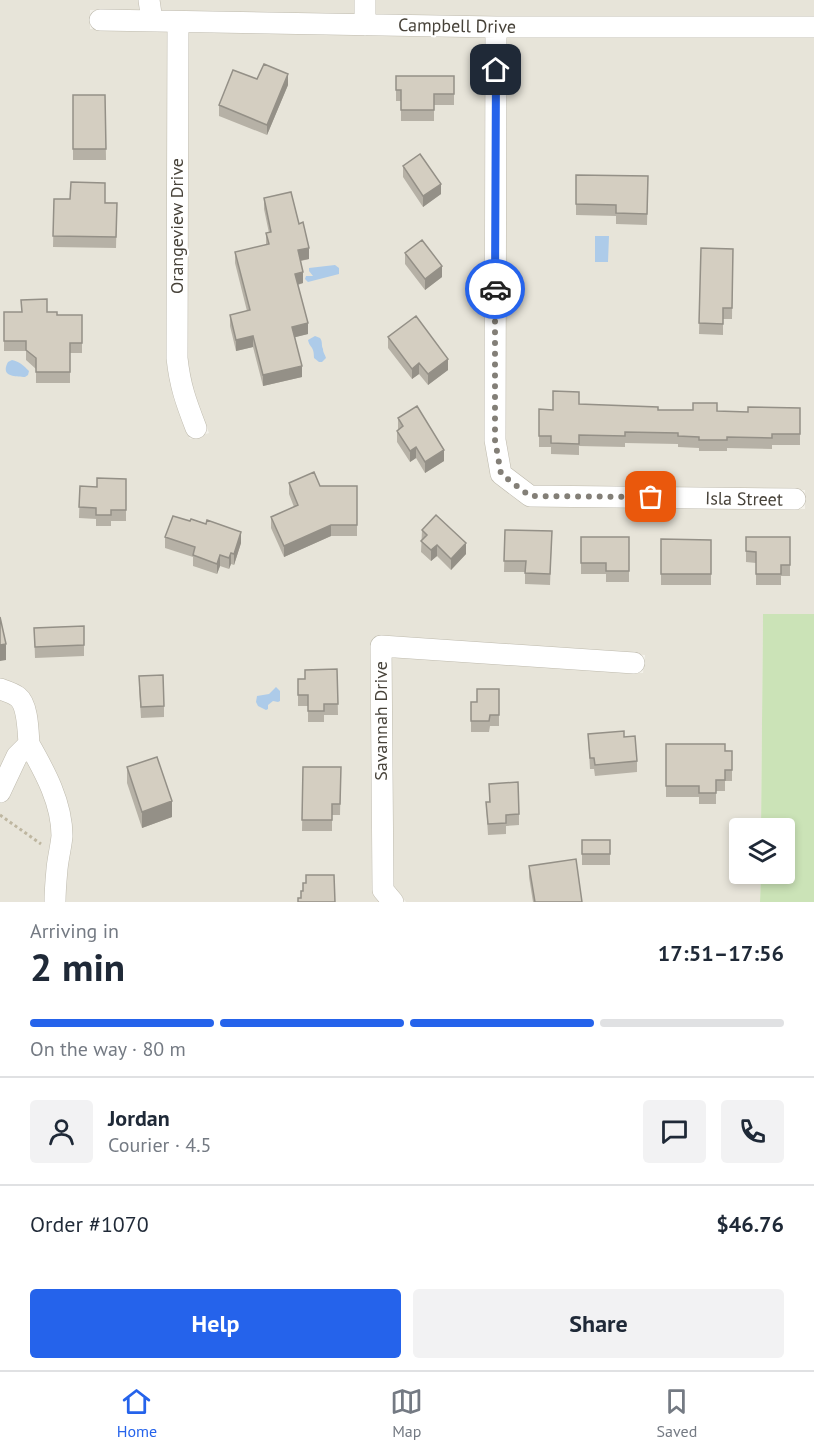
<!DOCTYPE html>
<html lang="en">
<head>
<meta charset="utf-8">
<style>
	body { margin:0; font-family:"PT Sans",sans-serif; background:#f2f2f3; color:#1f2937; height:100vh; display:flex; flex-direction:column; font-size:22px; white-space:nowrap }
	* { box-sizing:border-box; margin:0 }
	p { font-size:20px; color:#747a83 }
	.icon { flex:none; width:33px; height:33px; fill:none; stroke:currentColor; stroke-width:2; stroke-linecap:round; stroke-linejoin:round }
	.map { position:relative; height:902px; overflow:hidden }
	.details { display:flex; flex-direction:column; background:#fff; flex:1 }
	.details>* { flex:none }
	.fabs { position:absolute; left:729px; top:818px; display:grid; gap:12px }
	.fabs a { display:grid; place-items:center; width:66px; height:66px; border-radius:6px; background:#fff; box-shadow:0 3px 9px #0003; font-size:30px }
	.pin { position:absolute; display:grid; place-items:center; width:51px; height:51px; color:#fff; margin:-26px; border-radius:12px; box-shadow:0 3px 9px #0006 }
	.courier { position:absolute; display:grid; place-items:center; width:60px; height:60px; margin:-30px; border:4px solid #2563eb; border-radius:50%; background:#fff; color:#222; box-shadow:0 2px 8px #0007 }
	.headline em { font-style:normal; font-weight:700 }
	.headline div { display:flex; flex-direction:column-reverse }
	.headline { display:flex; align-items:center; justify-content:space-between; height:102px; padding:0 30px }
	h1 { font-size:39px; font-weight:700; line-height:45px }
	.bar { display:grid; grid-template-columns:repeat(4,1fr); gap:9px 6px; align-content:center; height:72px; padding:0 30px }
	.bar i { height:8px; border-radius:4px; background:#e0e1e3 }
	.bar .selected { background:#2563eb }
	.bar p { grid-column:span 4 }
	.line { display:flex; align-items:center; gap:15px; padding:0 30px; border-top:2px solid #e0e1e3 }
	.line div { flex:1 }
	.round { display:grid; place-items:center; flex:none; width:63px; height:63px; border-radius:6px; background:#f2f2f3 }
	.action { display:flex; gap:12px; margin-top:auto; padding:12px 30px }
	.action a { flex:1; height:69px; border-radius:6px; background:#2563eb; color:#fff; font-size:24px; font-weight:700; line-height:69px; text-align:center }
	.action a+a { background:#f2f2f3; color:#1f2937 }
	.tabs { display:flex; justify-content:space-around; align-items:center; height:84px; border-top:2px solid #e0e1e3; background:#fff; font-size:16px; color:#747a83 }
	.tabs a { display:grid; justify-items:center; gap:3px }
	.tabs .selected { color:#2563eb }
	.map>svg:first-child { display:block }
</style>
</head>
<body>
<div class="map">
<svg width="814" height="902" viewBox="0 0 814 902">
	<rect width="100%" height="100%" fill="#f3f1ea"/>
	<!-- residential -->
	<path fill="#e7e4d9" d="M 0,0 L 355,0 L 355,15 L 90,10 L 90,29 L 168,31 L 166,358 L 169,380 L 174,400 L 190,439 L 209,433 L 194,396 L 187,358 L 189,32 L 485,36 L 484,440 L 491,475 L 529,506 L 805,509 L 805,490 L 533,487 L 511,469 L 505,439 L 506,36 L 814,36 L 814,614 L 763,614 L 761,828 L 740,828 L 740,873 L 761,873 L 760,902 L 406,902 L 393,887 L 391,656 L 643,673 L 645,655 L 382,637 L 370,647 L 372,890 L 375,896 L 380,902 L 0,902 Z
		M 376,0 L 814,0 L 814,17 L 496,18 L 376,16 Z"/>
	<!-- green -->
	<path fill="#cbe3b7" d="M 763,614 L 814,614 L 814,902 L 760,902 L 761,873 L 784,873 L 784,828 L 761,828 Z"/>
	<!-- water -->
	<path fill="#adcbe9" d="M 595,236 L 609,236 L 608,262 L 595,262 Z
		M 335,265 L 339,268 L 339,274 L 308,282 L 305,279 L 306,276 L 313,276 L 309,271 L 309,268 Z
		M 315,336 L 320,338 C 323,342 321,345 323,349 C 323,353 325,354 326,358 L 322,362 L 319,362 L 314,358 C 314,345 310,349 308,340 Z
		M 12,360 C 20,362 23,365 29,371 L 28,375 L 25,377 C 15,376 0,377 8,362 Z
		M 276,687 L 280,691 L 280,701 L 278,702 L 273,701 L 268,705 L 268,709 L 266,710 L 258,706 L 256,702 L 257,696 L 269,694 Z"/>
	<g fill="none" stroke-linecap="round" stroke-linejoin="round">
		<!-- minor casing -->
		<g stroke="#bebaad" stroke-width="22">
			<path id="minor" d="M 149,0 L 152,21
				M 100,20 L 496,27 L 814,27
				M 178,22 L 177,358 C 180,386 186,402 196,428
				M 365,25 L 365,0
				M 496,27 L 495,440 L 501,474 L 530,496 L 795,499
				M 0,689 C 6,691 13,693 18,697 C 28,705 28,731 29,744
				M 0,792 L 17,756 L 29,744 C 45,772 62,803 62,836 C 61,847 58,858 57,869 C 56,880 55,891 55,902
				M 393,902 L 383,890 L 381,646 L 634,663"/>
		</g>
		<!-- path -->
		<path stroke="#beb6a0" stroke-width="3" stroke-dasharray="3 3" stroke-linecap="butt" d="M 0,815 L 41,844"/>
		<!-- minor -->
		<use href="#minor" stroke="#fff" stroke-width="21"/>
	</g>
	<!-- wall -->
	<path fill="#b6b1a6" d="M 396,76 L 454,76 L 454,105 L 434,105 L 434,121 L 401,121 L 401,101 L 396,101 Z
		M 257,79 L 288,85 L 267,135 L 219,116 L 219,105 Z
		M 73,95 L 105,95 L 106,160 L 73,160 Z
		M 403,166 L 441,194 L 423,207 L 403,177 Z
		M 576,175 L 648,176 L 647,225 L 616,224 L 616,216 L 576,215 Z
		M 264,198 L 299,224 L 309,259 L 301,261 L 303,283 L 298,285 L 308,334 L 295,337 L 302,377 L 263,386 L 253,347 L 236,351 L 230,326 L 230,315 L 247,311 L 235,263 L 235,252 L 266,245 L 266,233 L 269,233 L 264,209 Z
		M 54,199 L 117,203 L 116,248 L 53,247 Z
		M 701,248 L 733,249 L 732,319 L 723,319 L 723,335 L 699,334 Z
		M 405,253 L 442,277 L 425,290 L 405,264 Z
		M 4,312 L 47,312 L 57,315 L 82,315 L 82,353 L 70,353 L 70,383 L 36,383 L 36,369 L 26,360 L 26,351 L 4,351 Z
		M 388,337 L 448,370 L 428,385 L 419,374 L 412,379 L 388,348 Z
		M 579,404 L 658,410 L 748,412 L 800,408 L 800,445 L 772,445 L 772,449 L 727,448 L 727,451 L 699,451 L 699,448 L 678,447 L 678,444 L 625,443 L 625,447 L 579,446 L 579,455 L 551,454 L 551,447 L 539,447 L 539,409 L 553,410 Z
		M 398,418 L 444,461 L 425,473 L 416,458 L 410,462 L 397,442 L 397,431 L 398,430 Z
		M 126,479 L 126,521 L 111,521 L 111,526 L 96,526 L 96,519 L 79,518 L 80,486 L 97,487 Z
		M 289,483 L 320,486 L 357,486 L 357,536 L 331,536 L 284,557 L 271,528 L 271,517 L 294,507 L 289,494 Z
		M 422,530 L 466,554 L 451,570 L 437,556 L 431,561 L 421,552 Z
		M 505,530 L 552,531 L 550,585 L 525,584 L 525,572 L 504,572 Z
		M 165,537 L 241,543 L 234,565 L 231,564 L 229,569 L 220,566 L 217,574 L 193,566 L 193,557 L 165,548 Z
		M 581,537 L 629,537 L 629,582 L 606,582 L 606,574 L 581,574 Z
		M 746,537 L 790,537 L 790,576 L 781,576 L 781,585 L 756,585 L 756,563 L 746,562 Z
		M 661,539 L 711,540 L 711,585 L 661,585 Z
		M 84,626 L 84,656 L 35,658 L 34,628 Z
		M 337,669 L 338,715 L 324,715 L 324,722 L 308,722 L 308,706 L 298,706 L 298,679 L 305,679 Z
		M 139,687 L 164,706 L 164,717 L 141,718 Z
		M 499,689 L 499,726 L 490,726 L 489,732 L 471,732 L 471,702 L 477,702 Z
		M 588,734 L 624,737 L 637,761 L 637,772 L 595,776 L 594,769 L 590,769 Z
		M 666,744 L 732,751 L 732,781 L 725,781 L 725,791 L 716,791 L 716,804 L 699,804 L 699,797 L 666,797 Z
		M 127,767 L 172,817 L 142,828 L 127,783 Z
		M 303,767 L 341,767 L 340,815 L 332,815 L 332,831 L 302,831 Z
		M 489,784 L 519,814 L 519,825 L 506,826 L 506,834 L 488,835 L 486,802 L 489,802 Z
		M 582,840 L 610,840 L 610,865 L 582,865 Z
		M 529,866 L 582,902 L 533,902 L 529,877 Z"/>
	<!-- shaded-wall -->
	<path fill="#949087" d="M 288,74 L 288,85 L 267,135 L 267,125 Z
		M 441,184 L 441,194 L 423,207 L 423,196 Z
		M 309,248 L 309,259 L 298,261 L 298,250 Z
		M 442,266 L 442,277 L 425,290 L 425,279 Z
		M 303,272 L 303,283 L 295,285 L 295,274 Z
		M 308,323 L 308,334 L 292,338 L 292,327 Z
		M 253,336 L 253,347 L 236,351 L 236,340 Z
		M 448,359 L 448,370 L 428,385 L 428,374 Z
		M 419,363 L 419,374 L 412,379 L 412,369 Z
		M 302,366 L 302,377 L 263,386 L 263,375 Z
		M 416,447 L 416,458 L 410,462 L 410,451 Z
		M 444,450 L 444,461 L 425,473 L 425,462 Z
		M 331,525 L 331,536 L 284,557 L 284,546 Z
		M 241,532 L 241,543 L 234,565 L 234,554 Z
		M 466,543 L 466,554 L 451,570 L 451,559 Z
		M 437,545 L 437,556 L 431,561 L 431,550 Z
		M 231,553 L 231,564 L 229,569 L 229,558 Z
		M 220,555 L 220,566 L 217,574 L 217,564 Z
		M 6,644 L 6,660 L 0,661 L 0,645 Z
		M 172,801 L 172,817 L 142,828 L 142,812 Z"/>
	<!-- building -->
	<path fill="#d4cec1" stroke="#949087" stroke-width="1.5" d="M 264,64 L 288,74 L 267,125 L 219,105 L 233,70 L 257,79 Z
		M 396,76 L 454,76 L 454,94 L 434,94 L 434,110 L 401,110 L 401,90 L 396,90 Z
		M 73,95 L 105,95 L 106,149 L 73,149 Z
		M 420,154 L 441,184 L 423,196 L 403,166 Z
		M 576,175 L 648,176 L 647,214 L 616,213 L 616,205 L 576,204 Z
		M 71,182 L 105,183 L 105,203 L 117,203 L 116,237 L 53,236 L 54,199 L 70,199 Z
		M 291,192 L 299,224 L 303,222 L 309,248 L 298,250 L 303,272 L 295,274 L 308,323 L 292,327 L 302,366 L 263,375 L 253,336 L 236,340 L 230,315 L 250,310 L 235,252 L 269,244 L 266,233 L 271,232 L 264,198 Z
		M 422,240 L 442,266 L 425,279 L 405,253 Z
		M 701,248 L 733,249 L 732,308 L 723,308 L 723,324 L 699,323 Z
		M 47,299 L 47,312 L 57,312 L 57,315 L 82,315 L 82,343 L 70,343 L 70,372 L 36,372 L 36,358 L 26,350 L 26,341 L 4,341 L 4,312 L 22,312 L 21,300 Z
		M 416,316 L 448,359 L 428,374 L 419,363 L 412,369 L 388,337 Z
		M 553,391 L 579,392 L 579,404 L 658,407 L 658,410 L 693,410 L 693,403 L 717,403 L 717,411 L 748,412 L 748,407 L 800,408 L 800,434 L 772,434 L 772,438 L 727,437 L 727,440 L 699,440 L 699,437 L 678,436 L 678,433 L 625,432 L 625,436 L 579,435 L 579,444 L 551,443 L 551,436 L 539,436 L 539,409 L 553,410 Z
		M 417,406 L 444,450 L 425,462 L 416,447 L 410,451 L 397,431 L 403,426 L 398,418 Z
		M 314,472 L 320,486 L 357,486 L 357,525 L 331,525 L 284,546 L 271,517 L 298,505 L 289,483 Z
		M 97,478 L 126,479 L 126,510 L 111,510 L 111,515 L 96,515 L 96,508 L 79,507 L 80,486 L 97,487 Z
		M 436,515 L 466,543 L 451,559 L 437,545 L 431,550 L 421,541 L 427,535 L 422,530 Z
		M 173,516 L 190,521 L 191,519 L 206,524 L 207,520 L 241,532 L 234,554 L 231,553 L 229,558 L 220,555 L 217,564 L 193,555 L 195,547 L 165,537 Z
		M 505,530 L 552,531 L 550,574 L 525,573 L 526,561 L 504,561 Z
		M 581,537 L 629,537 L 629,571 L 606,571 L 606,563 L 581,563 Z
		M 746,537 L 790,537 L 790,565 L 781,565 L 781,574 L 756,574 L 756,552 L 746,551 Z
		M 661,539 L 711,540 L 711,574 L 661,574 Z
		M 0,617 L 6,644 L 0,645 Z
		M 84,626 L 84,645 L 35,647 L 34,628 Z
		M 337,669 L 338,704 L 324,704 L 324,711 L 308,711 L 308,695 L 298,695 L 298,679 L 305,679 L 305,670 Z
		M 163,675 L 164,706 L 141,707 L 139,676 Z
		M 477,689 L 499,689 L 499,715 L 490,715 L 489,721 L 471,721 L 471,702 L 477,702 Z
		M 624,731 L 624,737 L 635,736 L 637,761 L 595,765 L 594,758 L 590,758 L 588,734 Z
		M 666,744 L 725,744 L 725,751 L 732,751 L 732,770 L 725,770 L 725,780 L 716,780 L 716,793 L 699,793 L 699,786 L 666,786 Z
		M 157,757 L 172,801 L 142,812 L 127,767 Z
		M 303,767 L 341,767 L 340,804 L 332,804 L 332,820 L 302,820 Z
		M 518,782 L 519,814 L 506,815 L 506,823 L 488,824 L 486,802 L 490,802 L 489,784 Z
		M 582,840 L 610,840 L 610,854 L 582,854 Z
		M 576,859 L 582,902 L 535,902 L 529,866 Z
		M 306,875 L 334,875 L 335,902 L 298,902 L 298,898 L 301,898 L 301,891 L 303,891 L 303,883 L 306,883 Z"/>
	<g fill="none" stroke-linecap="round" stroke-linejoin="round">
		<!-- done -->
		<path stroke="#837f77" stroke-width="6" stroke-dasharray="0 10.8" d="M 495,289 L 495,440 L 501,474 L 530,496 L 651,497"/>
		<!-- route -->
		<path stroke="#2563eb" stroke-width="8" d="M 495,289 L 496,70"/>
	</g>
	<g text-anchor="middle" stroke-width="4.5" stroke-linejoin="round" paint-order="stroke">
		<!-- street labels -->
		<g font-size="18" fill="#474239" stroke="#fff">
			<text transform="translate(457 26) rotate(1)" y="6">Campbell Drive</text>
			<text transform="translate(177 226) rotate(-90)" y="6">Orangeview Drive</text>
			<text transform="translate(744 499) rotate(1)" y="6">Isla Street</text>
			<text transform="translate(381 721) rotate(-90)" y="6">Savannah Drive</text>
		</g>
	</g>
</svg>
<div class="fabs">
<a><svg class="icon" aria-label="layers" viewBox="0 0 24 24"><path d="M12 4l9 5-9 5-9-5zM3 14l9 5 9-5"/></svg></a>
</div>
<div class="pin" style="left:651px;top:497px;background:#ea580c"><svg class="icon" aria-label="bag" viewBox="0 0 24 24"><path d="M5 8h14l-1 12H6zM9 8a3 3 0 0 1 6 0"/></svg></div>
<div class="pin" style="left:496px;top:70px;background:#1f2937"><svg class="icon" aria-label="home" viewBox="0 0 24 24"><path d="M3 11l9-7 9 7M6 9v11h12V9"/></svg></div>
<div class="courier" style="left:495px;top:289px"><svg class="icon" aria-label="car" viewBox="0 0 24 24"><path d="M5 17H2v-5l4-1 3-4h7l3 4 3 1v5h-3M9 17h6M6 11h13"/><circle cx="7" cy="17" r="2"/><circle cx="17" cy="17" r="2"/></svg></div>
</div>
<section class="details">
<div class="headline"><div><h1>2 min</h1><p>Arriving in</p></div><em>17:51–17:56</em></div>
<div class="bar"><i class="selected"></i><i class="selected"></i><i class="selected"></i><i></i><p>On the way · 80 m</p></div>
<div class="line" style="height:108px"><a class="round"><svg class="icon" aria-label="person" viewBox="0 0 24 24"><circle cx="12" cy="8" r="4"/><path d="M4 21q1-7 8-7t8 7"/></svg></a><div><b>Jordan</b><p>Courier · 4.5</p></div><a class="round"><svg class="icon" aria-label="chat" viewBox="0 0 24 24"><path d="M4 5h16v11H9l-5 4z"/></svg></a><a class="round"><svg class="icon" aria-label="phone" viewBox="0 0 24 24"><path d="M5 4h4l2 5-3 2q2 4 5 5l2-3 5 2v4C11 20 4 13 5 4z"/></svg></a></div>
<div class="line" style="height:78px"><div>Order #1070</div><b>$46.76</b></div>
<div class="action"><a>Help</a><a>Share</a></div>
</section>
<nav class="tabs">
<a class="selected"><svg class="icon" aria-label="home" viewBox="0 0 24 24"><path d="M3 11l9-7 9 7M6 9v11h12V9"/></svg>Home</a>
<a><svg class="icon" aria-label="map" viewBox="0 0 24 24"><path d="M3 6l6-2 6 2 6-2v14l-6 2-6-2-6 2zM9 4v14M15 6v14"/></svg>Map</a>
<a><svg class="icon" aria-label="saved" viewBox="0 0 24 24"><path d="M7 4h10v16l-5-4-5 4z"/></svg>Saved</a>
</nav>
</body>
</html>
